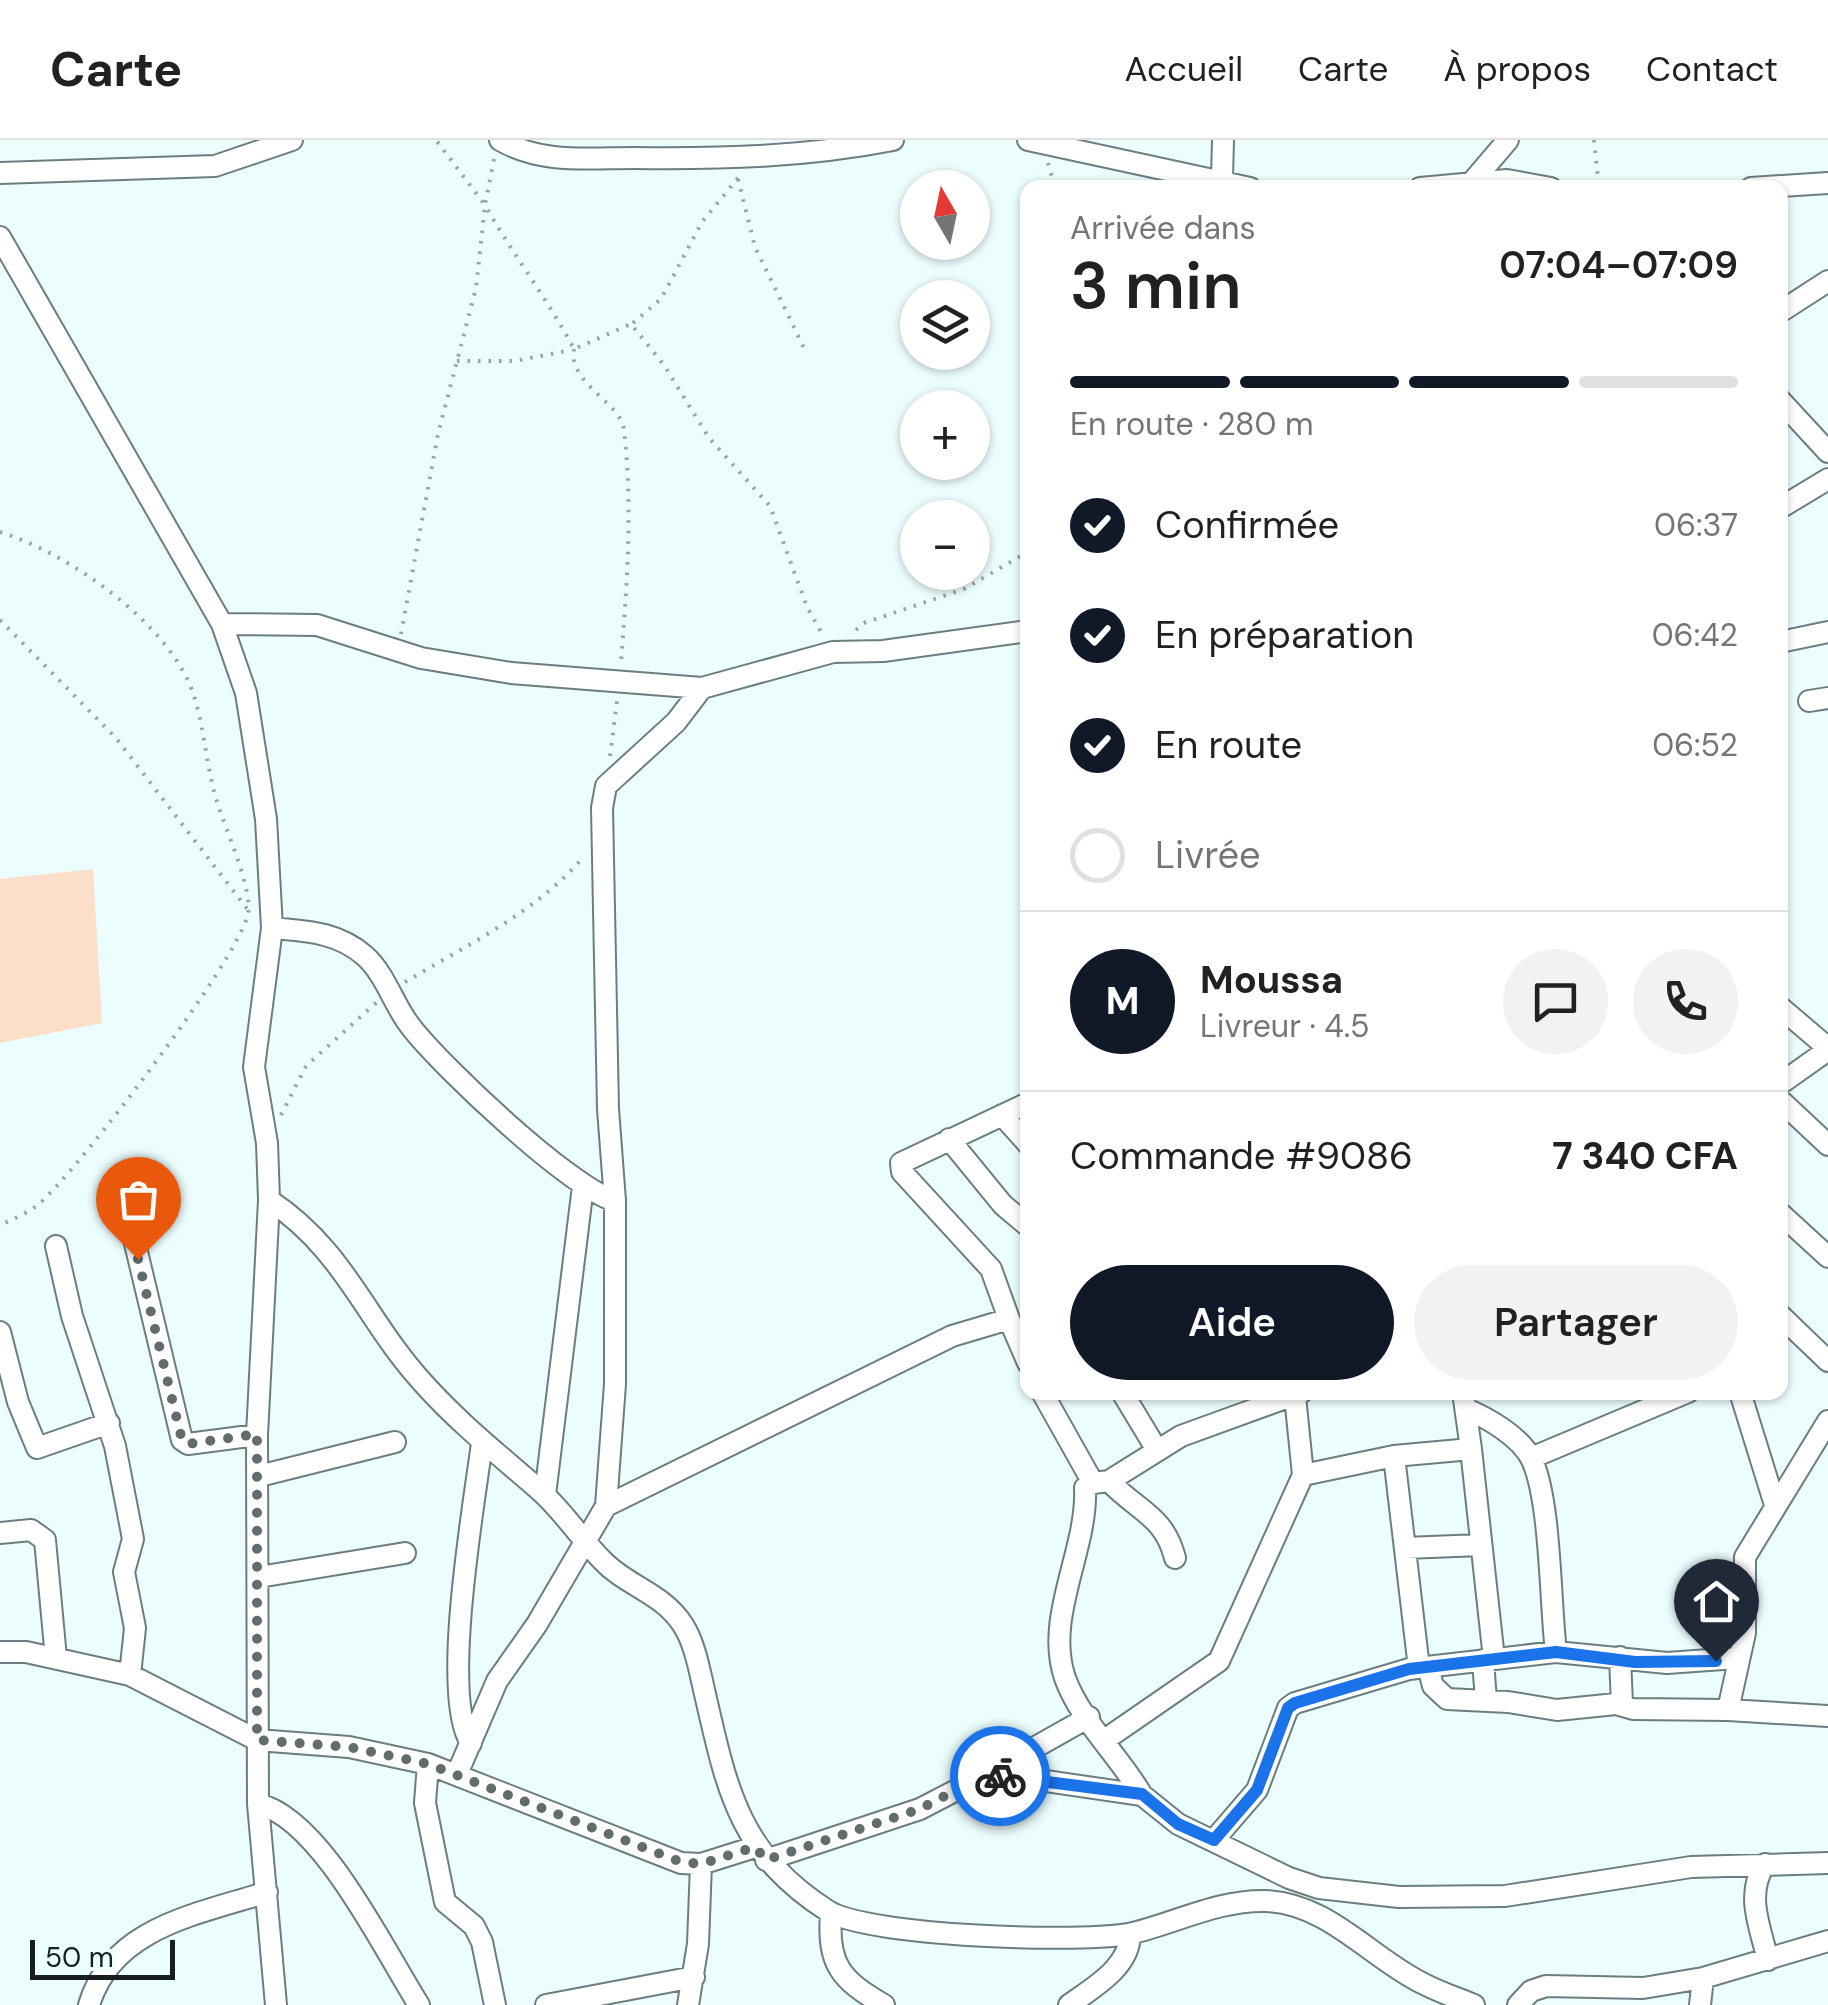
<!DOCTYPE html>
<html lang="fr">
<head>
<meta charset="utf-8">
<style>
	body { margin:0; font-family:"DM Sans",sans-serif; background:#f2f2f2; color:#202124; height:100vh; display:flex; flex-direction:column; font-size:38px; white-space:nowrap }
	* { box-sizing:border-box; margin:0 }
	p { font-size:32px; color:#757577 }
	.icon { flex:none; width:55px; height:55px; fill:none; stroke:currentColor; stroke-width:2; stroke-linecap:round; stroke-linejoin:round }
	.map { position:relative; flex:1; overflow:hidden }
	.details { position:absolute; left:1020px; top:40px; width:768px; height:1220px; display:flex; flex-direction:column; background:#fff; border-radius:20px; box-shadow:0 2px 8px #0004 }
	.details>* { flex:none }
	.needle { width:65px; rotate:351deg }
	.tools { position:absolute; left:900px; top:30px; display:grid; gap:20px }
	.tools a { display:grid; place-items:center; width:90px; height:90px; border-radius:50%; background:#fff; box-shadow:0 2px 8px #0004; font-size:50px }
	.scale { position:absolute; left:30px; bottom:25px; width:145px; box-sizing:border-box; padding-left:10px; border:5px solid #161e1f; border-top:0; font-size:28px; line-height:35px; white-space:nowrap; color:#161e1f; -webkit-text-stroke:8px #ecfdfe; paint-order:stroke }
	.pin { position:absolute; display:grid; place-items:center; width:85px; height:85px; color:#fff; margin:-102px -42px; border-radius:50% 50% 50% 0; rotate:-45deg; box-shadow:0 0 10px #0007 }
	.pin .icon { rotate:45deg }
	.courier { position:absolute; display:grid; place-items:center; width:100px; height:100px; margin:-50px; border:8px solid #1a73e8; border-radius:50%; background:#fff; color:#222; box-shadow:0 2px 12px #0007 }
	.overview em { font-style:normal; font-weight:600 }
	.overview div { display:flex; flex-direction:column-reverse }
	.overview { display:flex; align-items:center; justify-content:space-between; height:170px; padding:0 50px }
	h1 { font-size:65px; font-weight:600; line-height:75px }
	.bar { display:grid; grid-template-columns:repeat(4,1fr); gap:15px 10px; align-content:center; height:120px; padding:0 50px }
	.bar i { height:12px; border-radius:8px; background:#e0e0e0 }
	.bar .current { background:#111827 }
	.bar p { grid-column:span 4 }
	.line { display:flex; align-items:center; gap:25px; padding:0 50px; border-top:2px solid #e0e0e0 }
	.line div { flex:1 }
	.round { display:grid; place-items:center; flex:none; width:105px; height:105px; border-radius:52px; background:#f2f2f2 }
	ol { padding:0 50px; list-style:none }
	li { display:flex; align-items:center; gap:30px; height:110px }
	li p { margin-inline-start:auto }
	li .icon { padding:10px; border-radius:50%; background:#111827; color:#fff; stroke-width:4 }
	li:last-child { color:#757577 }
	li i { width:55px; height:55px; border:5px solid #e0e0e0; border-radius:50% }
	.cta { display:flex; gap:20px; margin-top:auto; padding:20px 50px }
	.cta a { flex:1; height:115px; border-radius:60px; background:#111827; color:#fff; font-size:40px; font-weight:600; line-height:115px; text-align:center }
	.cta a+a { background:#f2f2f2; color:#202124 }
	header { display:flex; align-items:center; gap:60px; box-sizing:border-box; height:140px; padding:0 50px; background:#fff; border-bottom:2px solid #e0e0e0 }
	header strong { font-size:48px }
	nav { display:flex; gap:55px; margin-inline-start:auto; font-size:35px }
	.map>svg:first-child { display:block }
</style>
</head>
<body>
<header>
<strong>Carte</strong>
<nav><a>Accueil</a><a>Carte</a><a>À propos</a><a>Contact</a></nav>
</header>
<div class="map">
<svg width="1828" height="1865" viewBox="0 0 1828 1865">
	<rect width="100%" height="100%" fill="#ecfdfe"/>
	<!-- green -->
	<path fill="#fbdfc9" d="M 93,729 L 102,883 L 0,903 L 0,739 Z"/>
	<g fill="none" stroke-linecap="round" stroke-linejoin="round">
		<!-- street casing -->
		<g stroke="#6b7e7f" stroke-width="24">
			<path id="street" d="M 500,0 C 541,24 587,18 634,18 C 722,19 806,17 893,0
				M 1028,0 L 1250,48
				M 0,33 L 215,26 L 292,0
				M 1222,38 L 1223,0
				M 1420,48 L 1507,40 L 1551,48
				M 1467,48 L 1508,0
				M 1751,48 L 1828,43
				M 0,97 L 222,484 L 246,553 L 266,679 L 272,788 L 254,927 L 267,1003 L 269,1060 L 257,1295 L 258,1664 L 276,1865
				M 1780,172 L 1828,141
				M 1780,260 L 1828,312
				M 1780,368 L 1828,339
				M 222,484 L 317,485 L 421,518 L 511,533 L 702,548 L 833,512 L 883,511 L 1028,491
				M 1780,502 L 1828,492
				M 1809,561 L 1828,558
				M 272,788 C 306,791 338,792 365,816 C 386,835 394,866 411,887 C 443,928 569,1047 615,1061 L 615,1244 L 606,1366 L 537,1484 L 497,1541 L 457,1634
				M 1780,867 L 1828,908
				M 1780,944 L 1828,910
				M 1780,960 L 1828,1005
				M 1002,975 L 1028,1004
				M 949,999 L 1003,1065 L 1028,1086
				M 269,1060 C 346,1111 365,1180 424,1244 C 459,1283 498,1314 537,1348 C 562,1369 579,1397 602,1420 C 626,1446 663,1453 683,1485 C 695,1503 700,1533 705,1554 C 727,1650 739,1714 828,1771 C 868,1796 1084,1804 1133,1793 C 1178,1782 1218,1760 1266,1761 C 1327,1763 1371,1818 1422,1843 C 1439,1852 1457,1858 1474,1865
				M 615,1061 L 608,969 L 602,668 L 606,646 L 676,582 L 702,548
				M 1780,1073 L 1828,1117
				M 132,1091 L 182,1300 L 188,1304 L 257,1295
				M 56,1106 L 72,1176 L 115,1306 L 133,1399 L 124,1432 L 135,1488 L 130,1535
				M 1780,1175 L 1828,1221
				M 1009,1179 L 991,1129 L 902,1032 L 901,1023 L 1028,963
				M 0,1192 L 18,1262 L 37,1308 L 109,1283
				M 1042,1252 L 1093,1343 L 1109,1341 L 1181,1296 L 1302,1252
				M 1122,1252 L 1157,1310
				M 1740,1252 L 1775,1365
				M 1295,1256 L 1303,1335
				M 1466,1269 C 1488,1278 1521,1297 1532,1320 C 1551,1362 1550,1463 1556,1512 L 1667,1523 L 1737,1518
				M 1828,1281 L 1745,1417 L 1745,1493 L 1728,1570 L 1828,1576
				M 1471,1309 L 1494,1519
				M 1394,1316 L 1419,1528
				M 1531,1318 L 1688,1252
				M 259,1336 L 395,1302
				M 1109,1341 C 1137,1371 1164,1375 1175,1418
				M 1093,1343 L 1085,1348 C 1088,1410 1044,1477 1065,1538 C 1080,1580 1119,1616 1142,1655
				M 545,1355 L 583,1046
				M 606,1366 L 952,1196 L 1009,1179 L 1028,1223
				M 0,1393 L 31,1390 L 45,1400 L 56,1518
				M 1405,1408 L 1481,1405
				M 259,1437 L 405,1413
				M 0,1512 L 26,1512 L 130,1535 L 257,1600 L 349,1607 L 428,1624 L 681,1723 L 701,1724 L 755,1707
				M 1620,1517 L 1622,1565
				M 1483,1520 L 1486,1561
				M 1428,1527 L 1433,1546 L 1447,1559 L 1508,1562 L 1557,1570 L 1616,1564 L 1633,1569 L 1728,1570
				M 1106,1599 L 1219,1521 L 1303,1335 L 1394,1316 L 1471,1309 L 1463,1252
				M 471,1603 C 440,1557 474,1365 482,1303
				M 428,1624 L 425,1663 L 445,1762 L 474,1786 L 482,1802 L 495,1865
				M 1011,1636 L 1034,1608 L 1089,1577
				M 258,1664 C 321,1678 385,1812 419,1865
				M 1214,1700 L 1257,1650 L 1288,1568 L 1295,1563 L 1409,1529 L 1556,1512
				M 766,1720 L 920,1669 L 970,1643 L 1011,1636 L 1142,1655 L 1178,1684 L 1289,1738 L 1319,1748 L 1399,1757 L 1505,1756 L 1691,1727 L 1828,1723
				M 1765,1724 C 1745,1754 1760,1787 1768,1820
				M 831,1773 C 827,1825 841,1840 884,1865
				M 89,1865 C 112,1787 199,1774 267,1752
				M 546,1865 L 694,1837
				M 688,1865 L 698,1804 L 701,1724
				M 1069,1865 C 1094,1847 1130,1827 1130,1794
				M 1518,1865 L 1531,1851 L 1546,1846 L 1643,1848 L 1703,1838
				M 1700,1865 L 1703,1838 L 1828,1801"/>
		</g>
		<!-- path -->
		<path stroke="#97a4a5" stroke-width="4" stroke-dasharray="2.5 8" stroke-linecap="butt" d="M 1594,0 L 1599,48
			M 494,19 L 485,65 C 513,115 547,158 574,209 L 631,184 L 664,225 L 709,298 L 770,366 L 807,467 L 824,497
			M 1048,23 L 1055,48
			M 738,39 L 755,107 L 805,210
			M 633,183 L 661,159 L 702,82 L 738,38
			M 574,209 C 568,244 621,262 624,290 C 633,368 627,444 621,522
			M 457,221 L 515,221 L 571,210
			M 0,392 C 68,413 169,483 193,553 C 205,589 206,628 218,665 C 226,690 253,750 248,774 C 238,820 79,1029 40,1063 C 28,1073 14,1079 0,1085
			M 0,480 L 116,598 L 248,770
			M 856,490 L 864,483 L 964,449 L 1028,412
			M 401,494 L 438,294 L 476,148 L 485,65 L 436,0
			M 610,616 L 617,561
			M 405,842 C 465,806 539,771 584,716
			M 281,975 L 306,926 L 377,862"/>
		<!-- street -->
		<use href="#street" stroke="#fff" stroke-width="20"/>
	</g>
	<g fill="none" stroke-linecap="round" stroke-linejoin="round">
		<!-- done -->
		<path stroke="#616c6d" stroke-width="10" stroke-dasharray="0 18" d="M 138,1119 L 182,1300 L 188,1304 L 257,1294 L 257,1600 L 349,1607 L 428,1624 L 681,1722 L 701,1724 L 755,1707 L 766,1720 L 920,1669 L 970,1643 L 1000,1636"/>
		<!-- route -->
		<path stroke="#1a73e8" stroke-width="12" d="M 1000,1636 L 1142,1654 L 1178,1684 L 1214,1700 L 1257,1650 L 1288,1568 L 1295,1563 L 1409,1529 L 1556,1512 L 1635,1522 L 1716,1521"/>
	</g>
</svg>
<div class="tools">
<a><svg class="needle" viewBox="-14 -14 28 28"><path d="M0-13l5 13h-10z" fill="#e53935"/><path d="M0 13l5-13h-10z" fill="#757577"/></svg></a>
<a><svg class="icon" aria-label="layers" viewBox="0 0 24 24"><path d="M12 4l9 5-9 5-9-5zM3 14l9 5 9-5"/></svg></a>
<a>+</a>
<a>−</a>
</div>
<div class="scale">50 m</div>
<div class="pin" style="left:138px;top:1119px;background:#ea580c"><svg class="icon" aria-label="bag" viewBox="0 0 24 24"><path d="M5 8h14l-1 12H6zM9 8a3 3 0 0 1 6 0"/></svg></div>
<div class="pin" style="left:1716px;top:1521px;background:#1f2937"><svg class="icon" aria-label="home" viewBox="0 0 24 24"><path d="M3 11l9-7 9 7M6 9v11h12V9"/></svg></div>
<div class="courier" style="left:1000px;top:1636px"><svg class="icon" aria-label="bike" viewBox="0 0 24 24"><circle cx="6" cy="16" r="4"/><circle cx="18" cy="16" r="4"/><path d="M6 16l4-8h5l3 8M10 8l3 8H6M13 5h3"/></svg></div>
<section class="details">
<div class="overview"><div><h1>3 min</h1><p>Arrivée dans</p></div><em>07:04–07:09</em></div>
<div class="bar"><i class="current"></i><i class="current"></i><i class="current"></i><i></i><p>En route · 280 m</p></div>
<ol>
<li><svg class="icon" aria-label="check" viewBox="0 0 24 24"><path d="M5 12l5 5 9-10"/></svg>Confirmée<p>06:37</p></li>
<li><svg class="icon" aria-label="check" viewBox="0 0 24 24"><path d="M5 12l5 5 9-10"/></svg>En préparation<p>06:42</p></li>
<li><svg class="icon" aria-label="check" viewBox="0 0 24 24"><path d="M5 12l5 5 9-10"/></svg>En route<p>06:52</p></li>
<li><i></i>Livrée</li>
</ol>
<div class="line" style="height:180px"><b class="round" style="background:#111827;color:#fff">M</b><div><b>Moussa</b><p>Livreur · 4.5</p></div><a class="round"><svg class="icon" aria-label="chat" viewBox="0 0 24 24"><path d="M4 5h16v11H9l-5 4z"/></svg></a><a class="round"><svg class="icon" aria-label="phone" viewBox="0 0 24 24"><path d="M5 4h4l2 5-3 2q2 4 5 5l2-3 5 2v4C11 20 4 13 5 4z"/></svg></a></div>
<div class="line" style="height:130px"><div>Commande #9086</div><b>7 340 CFA</b></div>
<div class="cta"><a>Aide</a><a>Partager</a></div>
</section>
</div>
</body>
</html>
